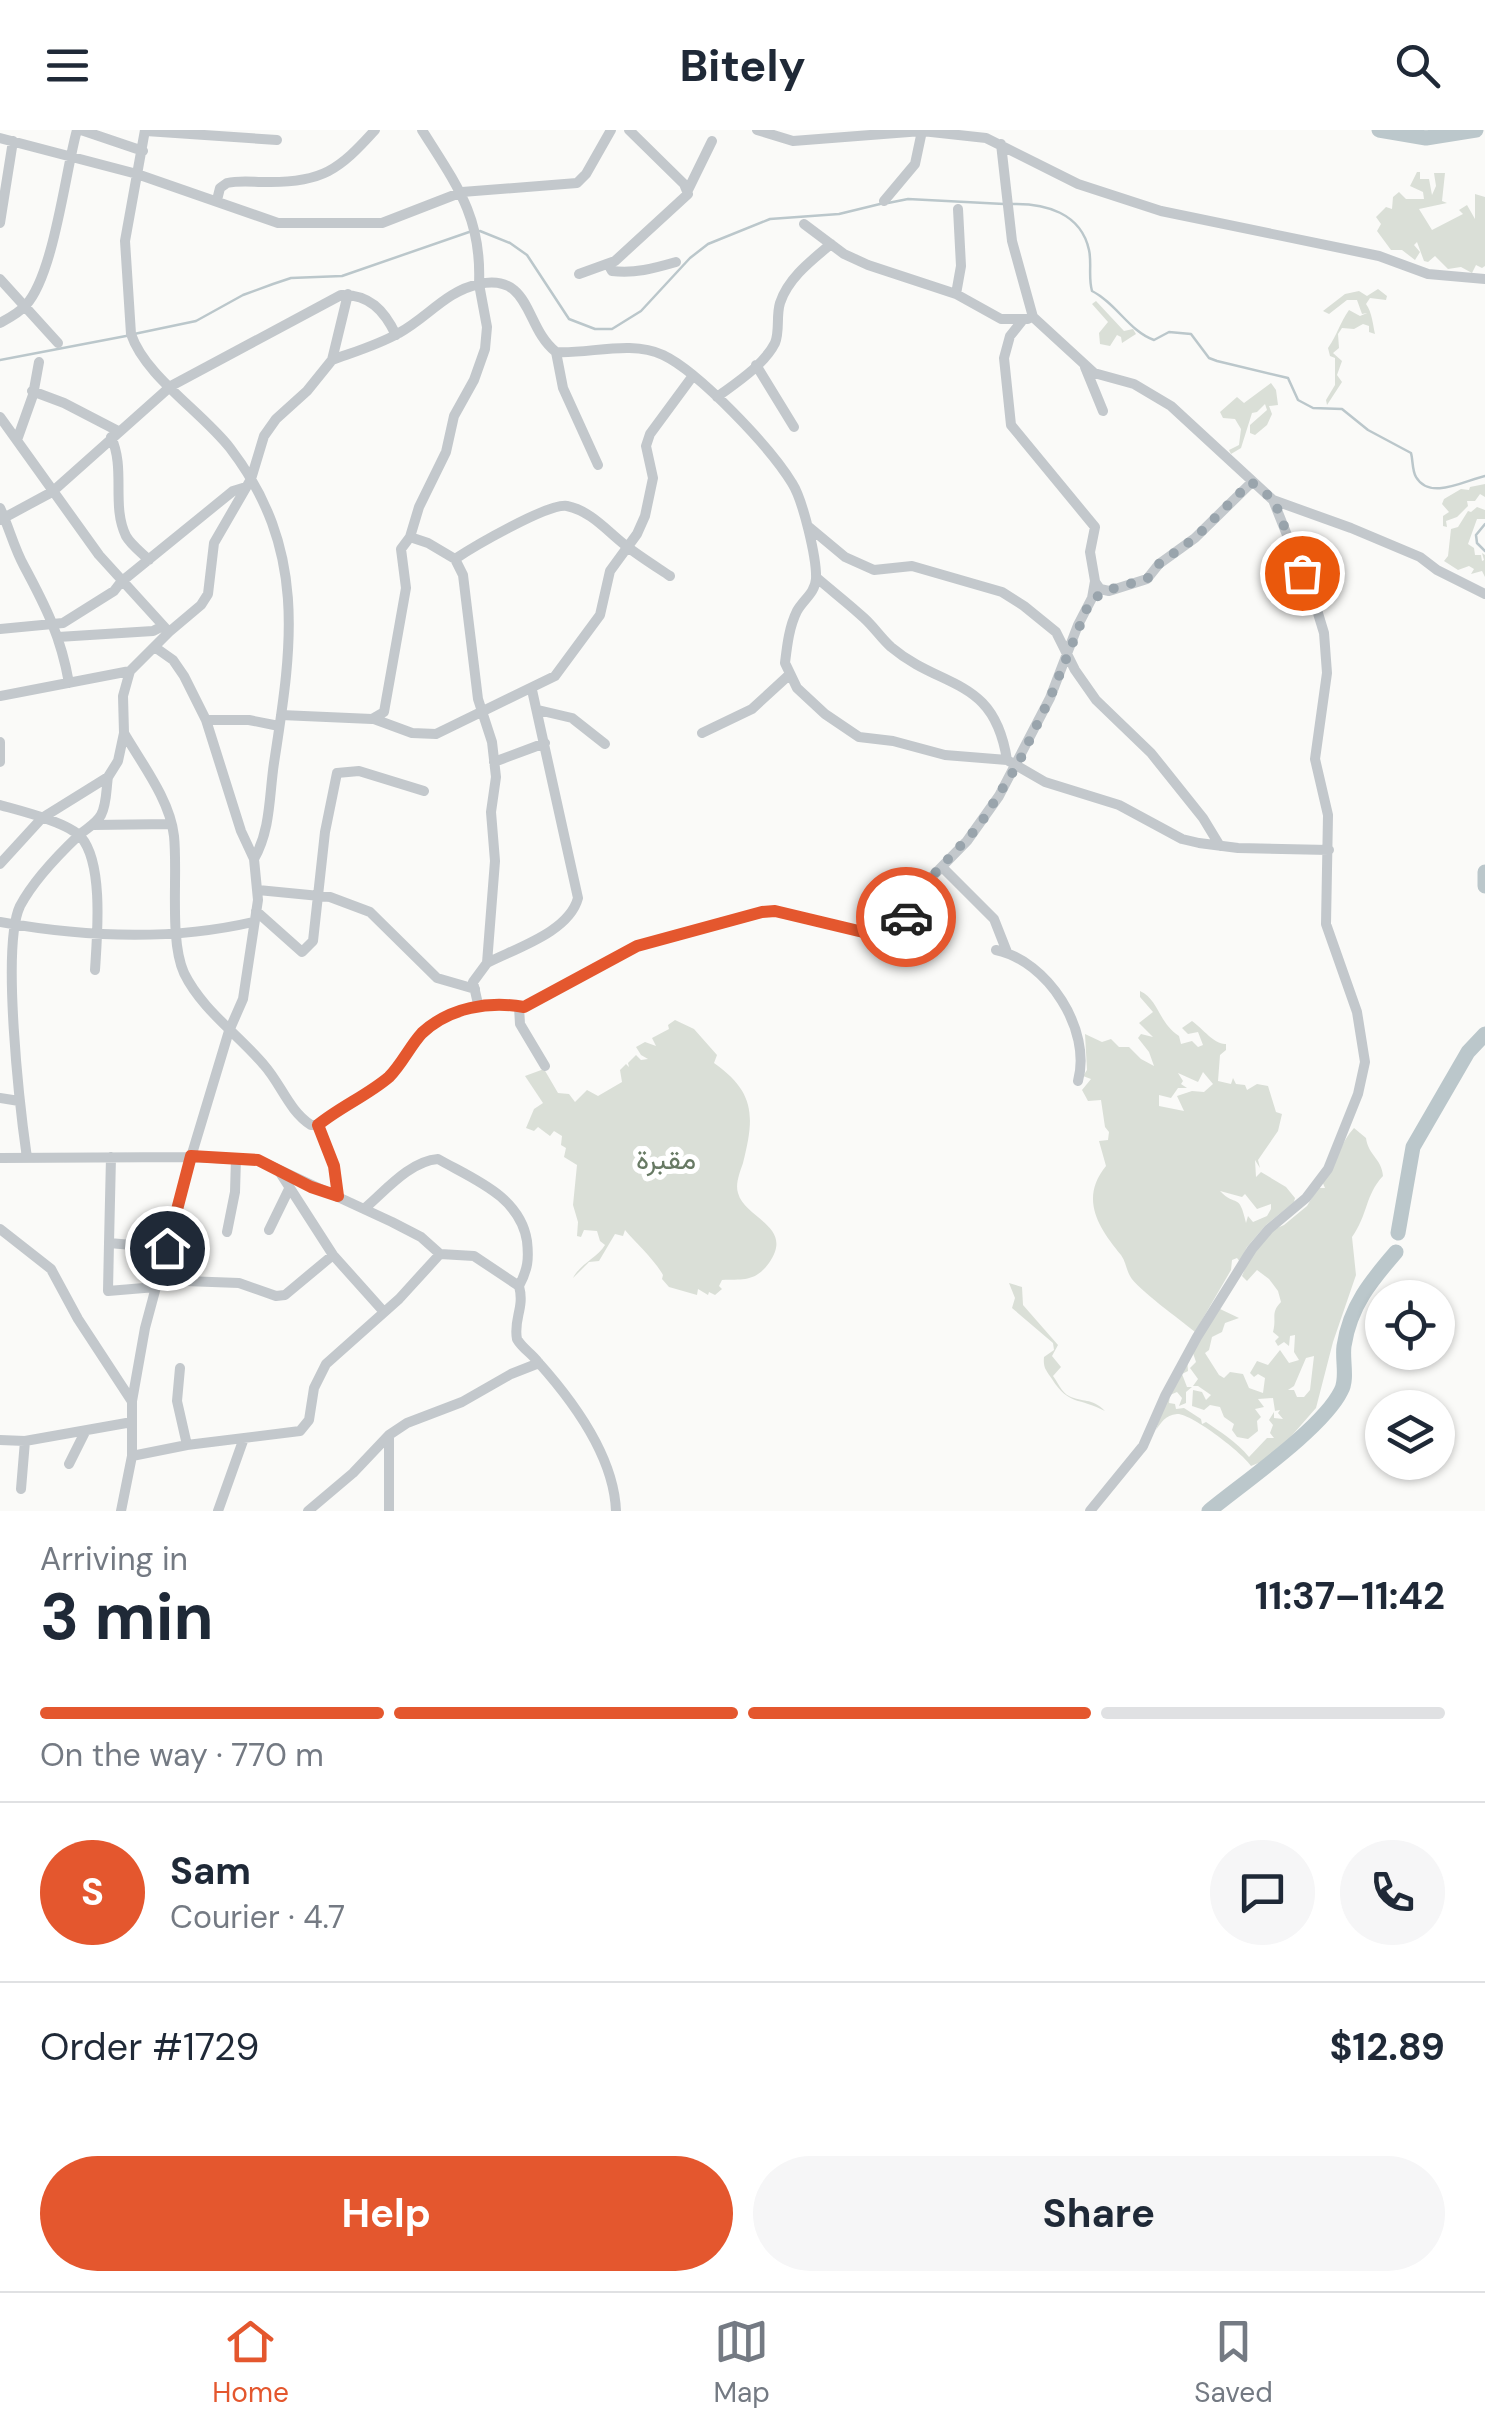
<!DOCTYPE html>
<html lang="en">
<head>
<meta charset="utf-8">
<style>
	body { margin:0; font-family:"DM Sans",Vazirmatn,sans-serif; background:#f6f6f7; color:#1f2937; height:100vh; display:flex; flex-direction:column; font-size:38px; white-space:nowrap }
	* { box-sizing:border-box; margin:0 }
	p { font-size:32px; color:#747a83 }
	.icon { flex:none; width:55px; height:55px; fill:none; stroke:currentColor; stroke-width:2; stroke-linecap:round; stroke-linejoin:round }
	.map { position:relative; height:1381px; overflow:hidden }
	.drawer { display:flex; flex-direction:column; background:#fff; flex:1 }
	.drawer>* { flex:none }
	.buttons { position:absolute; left:1365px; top:1150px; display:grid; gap:20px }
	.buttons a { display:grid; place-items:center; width:90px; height:90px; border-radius:50%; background:#fff; box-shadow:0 2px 8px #0004; font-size:50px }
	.pin { position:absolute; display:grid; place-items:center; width:85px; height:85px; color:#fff; margin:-42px; border:5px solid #fff; border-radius:50%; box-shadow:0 2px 10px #0007 }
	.courier { position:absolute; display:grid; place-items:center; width:100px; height:100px; margin:-50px; border:8px solid #e4572e; border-radius:50%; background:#fff; color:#222; box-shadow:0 2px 12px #0007 }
	.headline em { font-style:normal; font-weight:700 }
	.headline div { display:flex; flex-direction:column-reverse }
	.headline { display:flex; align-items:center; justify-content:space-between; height:170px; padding:0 40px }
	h1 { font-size:65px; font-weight:700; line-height:75px }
	.bar { display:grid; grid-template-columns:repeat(4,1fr); gap:15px 10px; align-content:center; height:120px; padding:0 40px }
	.bar i { height:12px; border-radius:8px; background:#e0e1e3 }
	.bar .selected { background:#e4572e }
	.bar p { grid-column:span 4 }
	.line { display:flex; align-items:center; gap:25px; padding:0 40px; border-top:2px solid #e0e1e3 }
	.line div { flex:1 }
	.round { display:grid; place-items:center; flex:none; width:105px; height:105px; border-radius:52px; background:#f6f6f7 }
	.primary-button { display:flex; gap:20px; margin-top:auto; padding:20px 40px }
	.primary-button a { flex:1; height:115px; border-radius:60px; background:#e4572e; color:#fff; font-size:40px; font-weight:700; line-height:115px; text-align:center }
	.primary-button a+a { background:#f6f6f7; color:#1f2937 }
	header { display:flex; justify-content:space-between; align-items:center; height:130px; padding:0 40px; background:#fff; font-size:45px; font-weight:700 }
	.tabs { display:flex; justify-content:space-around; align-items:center; height:140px; border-top:2px solid #e0e1e3; background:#fff; font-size:28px; color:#747a83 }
	.tabs a { display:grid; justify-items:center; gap:5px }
	.tabs .selected { color:#e4572e }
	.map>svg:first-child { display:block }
</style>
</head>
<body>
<header><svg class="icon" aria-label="menu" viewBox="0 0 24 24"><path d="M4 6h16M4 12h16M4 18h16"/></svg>Bitely<svg class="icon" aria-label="search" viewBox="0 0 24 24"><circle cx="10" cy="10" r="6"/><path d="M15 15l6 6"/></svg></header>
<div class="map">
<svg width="1485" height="1381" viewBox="0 0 1485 1381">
	<rect width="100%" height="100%" fill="#fafaf8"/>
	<!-- green -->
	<path fill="#dadfd7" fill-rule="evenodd" d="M 1417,42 L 1420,42 L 1420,49 L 1429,49 L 1432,65 L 1436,56 L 1434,43 L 1445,43 L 1442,71 L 1447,73 L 1419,79 L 1432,100 L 1463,84 L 1459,80 L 1467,75 L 1475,89 L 1475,64 L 1485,67 L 1485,136 L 1482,138 L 1476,135 L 1472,143 L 1461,137 L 1448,139 L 1435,126 L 1428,132 L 1424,131 L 1417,112 L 1414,115 L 1420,122 L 1415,130 L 1402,120 L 1391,120 L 1377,101 L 1381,94 L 1376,87 L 1386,77 L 1392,79 L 1393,67 L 1399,62 L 1406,69 L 1424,69 L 1423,62 L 1410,56 Z
		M 1378,159 L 1387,166 L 1386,170 L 1370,168 L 1366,174 C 1372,182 1373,195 1375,204 L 1369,202 L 1369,196 L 1363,194 L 1354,199 L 1342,198 L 1338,204 L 1339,218 L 1333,223 L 1342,231 L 1337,245 L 1342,252 L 1327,275 L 1326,270 L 1335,255 L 1335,228 L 1330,226 L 1328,218 C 1337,205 1340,193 1349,180 L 1360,186 L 1367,183 L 1362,184 L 1357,170 L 1347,170 L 1329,184 L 1323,181 L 1345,164 L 1359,161 L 1367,166 Z
		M 1096,171 L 1124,201 L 1133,199 L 1136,204 L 1122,213 L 1121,207 L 1117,205 L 1110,216 L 1100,214 L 1099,203 L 1108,192 L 1092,174 Z
		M 1271,253 L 1276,260 L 1278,275 L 1269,276 L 1272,284 L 1267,295 L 1255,305 L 1250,303 L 1250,295 L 1267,280 L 1265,274 L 1257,282 L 1252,283 L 1241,318 L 1231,324 L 1229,320 L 1239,315 L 1241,299 L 1235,289 L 1223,288 L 1220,282 L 1237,267 L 1244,273 Z
		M 1485,354 L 1485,367 L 1480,364 L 1475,371 L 1467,371 L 1468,376 L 1457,387 L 1446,391 L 1447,397 L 1443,396 L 1443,386 L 1449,382 L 1442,374 L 1444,369 L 1461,359 L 1469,360 L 1470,357 Z
		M 1477,377 L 1485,380 L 1485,389 L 1477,389 L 1468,414 L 1474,418 L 1475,425 L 1481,425 L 1482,431 L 1484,430 L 1482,423 L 1485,425 L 1485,447 L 1482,441 L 1471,444 L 1474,439 L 1469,436 L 1458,440 L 1444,431 L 1448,426 L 1451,399 L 1458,397 L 1468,381 L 1471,382 Z
		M 1140,861 C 1159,870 1158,892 1179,906 L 1181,914 L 1192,911 L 1198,917 L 1203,915 L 1198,902 L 1188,904 L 1182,898 L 1192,891 C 1203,899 1215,915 1226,914 L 1226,920 L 1220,925 L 1218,951 L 1231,954 L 1233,948 L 1236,954 L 1245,955 L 1247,960 L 1257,954 L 1268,956 L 1276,982 L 1282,984 L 1278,1001 L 1258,1030 L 1260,1038 L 1255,1030 L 1256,1047 L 1261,1042 L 1286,1057 L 1295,1068 L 1294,1072 L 1266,1095 L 1247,1117 L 1240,1132 L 1237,1128 L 1232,1130 L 1231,1140 L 1195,1202 C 1181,1190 1137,1159 1130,1146 C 1126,1139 1126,1132 1121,1125 C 1099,1098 1079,1069 1106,1036 L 1099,1011 L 1108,1010 L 1109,1002 L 1105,997 L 1101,970 L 1088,971 L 1082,960 L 1091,949 L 1083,946 L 1087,940 L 1085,904 L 1102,912 L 1111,909 L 1119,917 L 1129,917 L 1141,929 L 1154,936 L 1149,922 L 1138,908 L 1141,904 L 1153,907 L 1139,893 L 1153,882 L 1140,867 ZM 1203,942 L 1213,954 L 1204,962 L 1192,961 L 1177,966 L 1184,981 L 1159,976 L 1159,965 L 1171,968 L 1178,958 L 1187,958 L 1181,954 L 1183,951 L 1178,943 L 1198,952 ZM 1220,1061 L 1242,1067 L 1245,1064 L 1257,1079 L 1271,1074 L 1271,1079 L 1267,1086 L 1253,1092 L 1248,1086 L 1246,1093 C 1239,1061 1236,1078 1220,1061 Z
		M 675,890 L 694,899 L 717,925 L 714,933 C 755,962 755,986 743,1033 C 740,1042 735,1054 738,1063 C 745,1089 795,1096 769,1133 C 755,1152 744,1149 722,1150 L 719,1156 L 722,1159 L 715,1165 L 709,1162 L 708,1165 L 698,1159 L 697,1165 L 669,1157 L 662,1149 L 663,1145 C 654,1129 635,1112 625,1100 L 623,1106 L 615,1104 L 599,1131 L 589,1132 L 573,1148 C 580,1134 597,1128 605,1115 L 600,1111 L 597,1101 L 584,1100 L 581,1107 L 577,1106 L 578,1092 L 573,1075 L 577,1035 L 564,1027 L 566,1018 L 561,1015 L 562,1006 L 554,1001 L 550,1006 L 538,997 L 534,1001 L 526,998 L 534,979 L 543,973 L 525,946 L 544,939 L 558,963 L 569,964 L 575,972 L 587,960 L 598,966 L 622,952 L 620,940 L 626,934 L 629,937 L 628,933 L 636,925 L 641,930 L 648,929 L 641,925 L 636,917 L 645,912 L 656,916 L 652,908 L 669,899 L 668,895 Z
		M 1354,998 L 1366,1008 C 1368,1025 1382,1029 1383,1046 C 1365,1065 1368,1085 1352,1107 L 1356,1145 L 1333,1212 L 1316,1278 L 1273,1327 L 1251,1336 C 1244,1324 1191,1283 1177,1284 C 1165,1285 1161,1293 1156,1300 C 1167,1265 1193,1205 1220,1179 L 1239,1188 L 1225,1193 L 1222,1202 L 1212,1207 L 1209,1220 L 1205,1223 L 1219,1245 L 1224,1248 L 1230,1242 L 1243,1244 L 1249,1258 L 1263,1263 L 1265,1248 L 1258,1244 L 1254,1247 L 1250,1243 L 1257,1231 L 1268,1235 L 1280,1220 L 1289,1233 L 1299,1230 L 1294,1222 L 1295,1205 L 1290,1206 L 1289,1216 L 1284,1212 L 1278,1216 L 1275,1211 L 1279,1207 L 1273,1202 C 1277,1188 1270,1183 1281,1172 L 1278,1161 L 1269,1149 L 1257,1140 L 1247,1151 L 1242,1146 L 1251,1124 L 1270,1101 L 1284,1095 L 1307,1076 L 1318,1058 L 1325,1058 L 1322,1051 C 1335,1034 1341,1012 1354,998 ZM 1193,1223 L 1196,1232 L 1190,1238 L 1198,1249 L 1193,1256 L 1198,1256 L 1211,1265 L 1206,1270 L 1202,1262 L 1193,1260 L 1192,1276 L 1204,1280 L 1210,1275 L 1220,1277 L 1224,1287 L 1234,1294 L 1232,1300 L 1237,1307 L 1248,1309 L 1258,1301 L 1257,1291 L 1261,1287 L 1255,1279 L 1264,1277 L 1258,1269 L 1273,1268 L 1275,1281 L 1280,1280 L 1278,1283 L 1283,1289 L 1274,1288 L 1274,1282 L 1269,1290 L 1273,1295 L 1270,1303 L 1274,1308 L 1267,1308 L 1249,1327 C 1237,1312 1219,1301 1206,1292 L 1202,1294 L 1201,1289 L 1184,1278 L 1176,1279 L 1175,1274 L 1169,1273 L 1170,1265 L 1177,1262 L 1182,1268 L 1179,1276 L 1186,1273 L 1186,1262 L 1192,1257 L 1187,1257 L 1182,1244 L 1188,1241 L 1187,1229 ZM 1314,1226 L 1310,1260 L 1304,1267 L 1297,1267 L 1294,1260 L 1288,1260 L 1294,1256 L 1306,1228 Z
		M 1009,1153 L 1022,1157 L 1023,1175 L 1058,1215 L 1052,1226 L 1061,1237 L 1053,1246 C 1057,1251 1062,1263 1069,1266 C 1083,1273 1091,1267 1105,1281 C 1079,1267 1069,1276 1052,1249 C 1046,1240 1043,1238 1044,1227 L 1054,1220 L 1053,1213 L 1012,1178 L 1015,1168 Z"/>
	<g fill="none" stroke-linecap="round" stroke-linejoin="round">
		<!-- stream -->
		<path stroke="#bbc7cb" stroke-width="2.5" d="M 888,73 L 908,69 L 1004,74
			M 1012,74 C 1045,73 1081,83 1089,120 C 1092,133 1088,147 1092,161 C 1116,173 1130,202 1154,210 L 1169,202 L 1191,204 L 1209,228 L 1217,231 L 1288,248 L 1298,270 L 1313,278 L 1342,279 L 1368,300 L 1411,323 C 1413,330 1412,340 1416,347 C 1430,371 1466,350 1485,346
			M 480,101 L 510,113 L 527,125 L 569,189 L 595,199 L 612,199 L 641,181 L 690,128 L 708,114 L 770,89 L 839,84 L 880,74
			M 134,204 L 196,191 L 243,165 L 273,154 L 291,148 L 342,146 L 472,101
			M 0,230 L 126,206
			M 1485,394 L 1476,405 L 1477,413 L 1485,421"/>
		<!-- river -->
		<path stroke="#bbc7cb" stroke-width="15" d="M 1379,0 L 1426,8 L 1476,0
			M 1485,742 L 1485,756
			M 1398,1103 L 1413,1017 L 1468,922 L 1485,904
			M 1209,1381 C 1243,1353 1323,1298 1341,1261 C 1348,1249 1342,1230 1344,1216 C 1350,1176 1371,1151 1396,1122"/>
		<!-- minor -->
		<path stroke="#c3c8cc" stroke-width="10" d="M 81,0 L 143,21
			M 145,0 L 125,111 L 131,204 C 145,246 202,282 230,318 C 308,420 292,516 274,633 C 269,666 271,699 254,729
			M 422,0 C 456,54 482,87 479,154 C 532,143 524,197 556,222 C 590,224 631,210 663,225 C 699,242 771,318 792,353 C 803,370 817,429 816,449 C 815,463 803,470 797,481 C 789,497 787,516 785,533 L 797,558 L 825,584 L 859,607 L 893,611 L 945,625 L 1007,630 L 1045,652 L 1119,675 L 1182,709 L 1199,713 L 1238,718 L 1329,720
			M 757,0 L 793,11 L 922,1 L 986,8 L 1078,54 L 1161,81 L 1379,126 L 1428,144 L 1485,149
			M 146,1 L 277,10
			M 0,8 L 137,44 L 278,93 L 382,93 L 462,62 L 577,53 L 586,44 L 611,0
			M 1001,14 L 1012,111 L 1033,187 L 1094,243 L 1134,254 L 1171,276 L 1273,370 L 1317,480 L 1324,503 L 1327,543 L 1315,629 L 1328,685 L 1326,794 L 1357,882 L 1365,932 L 1358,964 L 1328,1039 L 1306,1068 L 1269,1099 L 1252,1119 L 1197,1207 L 1165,1266 L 1143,1316 L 1090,1381
			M 688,60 L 712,11
			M 217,70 L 220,58 L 227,53 C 240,50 253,52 266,52 C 322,53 339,40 375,0
			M 884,71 L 915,34 L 922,1
			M 0,93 L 13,11
			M 804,94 L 844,124 L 868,135 L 956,164 L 1001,189 L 1028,189
			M 608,134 L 612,141 C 635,144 655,138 676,132
			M 579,144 L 615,131 L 688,64 L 684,54 L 629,0
			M 0,149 L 58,213
			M 956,164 L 961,136 L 958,79
			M 0,193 C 9,188 19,183 26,175 C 54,144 65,43 77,0
			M 556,222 L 563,258 L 598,335
			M 332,230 C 354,222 378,215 399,203 C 427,188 446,161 479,154 L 487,197 L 485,219 L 474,250 L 454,286 L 446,322 L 419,377 L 410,407
			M 756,235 L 794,297
			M 1085,237 L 1103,281
			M 32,261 L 64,273 L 118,301
			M 717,267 C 736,253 764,235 775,213 C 780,201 776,186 780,173 C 788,148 812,130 831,114
			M 0,287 L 99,425 L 169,502
			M 111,307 C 126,339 111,375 126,406 C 131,415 142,423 149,430
			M 17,310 L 33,265 L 39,232
			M 1273,370 L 1351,398 L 1420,427 L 1437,440 L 1485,464
			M 0,378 C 9,397 14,418 24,436 C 46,477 61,507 69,553
			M 0,390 L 52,362 L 171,256 L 341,165 C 369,164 384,180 396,205
			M 809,397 L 845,427 L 874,440 L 912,436 L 1002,462 L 1024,476 L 1056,502 L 1075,540 L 1096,570 L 1151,623 L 1203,688 L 1220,716
			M 455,429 L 463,445 L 478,569 L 492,612 L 496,647 L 491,682 L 495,731 L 487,833 L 473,852 L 478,874
			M 817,448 C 832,461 849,474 864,488 C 874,497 881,508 891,517 C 942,560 994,546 1007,630
			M 1095,452 L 1100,459 L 1109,461 L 1147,449 L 1159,434 L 1195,408 L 1251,353
			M 0,499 L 63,493 L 114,461 L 121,452 L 233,361 L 246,357
			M 58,507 L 153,501 L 163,496
			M 0,566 L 130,541
			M 538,580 L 572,588 L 605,614
			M 281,585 L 372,589 L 384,582 L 406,458 L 401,419 L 410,407 L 428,413 L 455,429 C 473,417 548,373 567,376 C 591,381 607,401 625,415 C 639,426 655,436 670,446
			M 374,589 L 412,603 L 436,604 L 555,546 L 600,485 L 610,441 L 637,404 L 645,386 L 653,348 L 646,316 L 650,304 L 692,247
			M 206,590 L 249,590 L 279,596
			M 124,603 C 142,634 170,670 174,706 C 178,744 169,810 184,843 C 202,880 239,905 264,935 C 281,954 289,981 311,995 L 318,995 C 340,977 368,966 389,947 C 402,934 410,916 423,903 C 450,877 489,871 524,877 L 637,816 L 763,782 L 775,781 L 863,802 L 901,797 L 914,800
			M 702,603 L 752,579 L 789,545
			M 0,612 L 0,632
			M 494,632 L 545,613
			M 0,675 C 21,681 67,692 81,707 C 104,734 97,807 95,840
			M 93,695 L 171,694
			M 0,734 L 42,688 L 108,647 L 118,631 L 124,603 L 123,566 L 130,541 L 169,502 L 201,475 L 208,464 L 214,413 L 251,349 L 264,306 L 276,289 L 307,261 L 332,230 L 348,164
			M 943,738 L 994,789 L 1007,822
			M 258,760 L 330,767 L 370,782 L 437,848 L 475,859
			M 256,781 L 302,822 L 313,811 L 325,702 L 337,643 L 359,641 L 424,661
			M 0,792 C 83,807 171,811 253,792
			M 901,797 L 923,756 L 967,711 L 999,666 L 1050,568 L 1078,495 L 1092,468 L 1095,451 L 1090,422 L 1095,397 L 1011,295 L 1004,228 L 1010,206 L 1022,191
			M 996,820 C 1048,831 1092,900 1078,951
			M 487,833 C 516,818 569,802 578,768 L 532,560
			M 519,877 L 520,894 L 545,936
			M 0,968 L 19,971
			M 318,995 L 334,1036 L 338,1066
			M 111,1027 L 109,1113 L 167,1118
			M 0,1028 L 191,1027 L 258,1030 L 392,1092 L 421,1107 L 440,1124 L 474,1126 L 519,1156 C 525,1178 513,1189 517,1209 C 522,1218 531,1223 538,1232 C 573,1271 614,1327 616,1381
			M 27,1028 C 20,979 1,816 20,776 C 33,751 59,724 79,705 C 87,698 96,694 101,685 C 107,674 106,659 108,647
			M 279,1041 L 333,1125 L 384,1182
			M 365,1078 C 385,1061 410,1031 438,1029 C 473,1049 520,1066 527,1111 C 529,1129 528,1139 519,1156
			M 0,1099 L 51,1139 L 78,1189 L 131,1270
			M 269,1100 L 289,1059
			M 227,1102 L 235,1062 L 236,1028
			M 109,1113 L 108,1161 L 156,1157
			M 158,1150 L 239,1153 L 276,1166 L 285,1165 L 333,1125
			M 180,1238 L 177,1271 L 187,1315
			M 389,1306 L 389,1381
			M 0,1310 L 25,1311 L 132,1292
			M 132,1326 L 187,1315 L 300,1301 L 309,1290 L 314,1258 L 326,1234 L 399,1169 L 440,1124
			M 69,1334 L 85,1302
			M 21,1359 L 25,1311
			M 121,1381 L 132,1326 L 132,1271 L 145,1198 L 191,1027 L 229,901 L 243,869 L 258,770 L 254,729 L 241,701 L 206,590 L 184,546 L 173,530 L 156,518
			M 218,1381 L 244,1308
			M 308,1381 L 353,1343 L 389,1305 L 407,1293 L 462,1272 L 511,1244 L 539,1233"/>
	</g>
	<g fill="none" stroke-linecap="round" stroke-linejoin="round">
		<!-- done -->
		<path stroke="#99a4ac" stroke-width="10" stroke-dasharray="0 18" d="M 906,787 L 923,756 L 979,696 L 1018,634 L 1050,568 L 1090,471 L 1108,460 L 1147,449 L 1159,434 L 1195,408 L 1251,352 L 1274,370 L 1302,443"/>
		<!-- route -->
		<path stroke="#e4572e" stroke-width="12" d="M 167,1118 L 191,1026 L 258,1030 L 311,1057 L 338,1066 L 334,1036 L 318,995 C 340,977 368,965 389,947 C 402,934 410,916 422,903 C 450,877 489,871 524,877 L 637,816 L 762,782 L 775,781 L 863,802 L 901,797 L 906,787"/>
	</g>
	<g text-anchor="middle" stroke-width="10" stroke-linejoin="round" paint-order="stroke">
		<!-- park labels -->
		<g font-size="28" fill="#687a64" stroke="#fff">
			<text x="666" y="1039">مقبرة</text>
		</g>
	</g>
</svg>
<div class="buttons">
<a><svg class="icon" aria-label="locate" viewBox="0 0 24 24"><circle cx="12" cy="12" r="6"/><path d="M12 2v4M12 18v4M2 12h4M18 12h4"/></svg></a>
<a><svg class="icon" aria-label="layers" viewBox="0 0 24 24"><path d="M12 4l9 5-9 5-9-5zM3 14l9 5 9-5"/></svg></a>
</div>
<div class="pin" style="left:1302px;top:443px;background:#ea580c"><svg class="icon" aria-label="bag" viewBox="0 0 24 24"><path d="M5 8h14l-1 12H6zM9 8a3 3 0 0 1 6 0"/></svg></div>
<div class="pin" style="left:167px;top:1118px;background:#1f2937"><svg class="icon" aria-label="home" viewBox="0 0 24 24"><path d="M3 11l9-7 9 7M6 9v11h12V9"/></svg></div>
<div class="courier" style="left:906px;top:787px"><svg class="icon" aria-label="car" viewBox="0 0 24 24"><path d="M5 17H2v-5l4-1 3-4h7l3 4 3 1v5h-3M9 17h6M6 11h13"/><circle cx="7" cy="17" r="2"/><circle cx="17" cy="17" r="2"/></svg></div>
</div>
<section class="drawer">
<div class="headline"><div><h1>3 min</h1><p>Arriving in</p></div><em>11:37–11:42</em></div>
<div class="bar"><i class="selected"></i><i class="selected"></i><i class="selected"></i><i></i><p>On the way · 770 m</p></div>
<div class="line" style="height:180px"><b class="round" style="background:#e4572e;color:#fff">S</b><div><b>Sam</b><p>Courier · 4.7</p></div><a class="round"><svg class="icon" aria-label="chat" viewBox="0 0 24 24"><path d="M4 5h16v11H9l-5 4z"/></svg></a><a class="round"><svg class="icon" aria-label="phone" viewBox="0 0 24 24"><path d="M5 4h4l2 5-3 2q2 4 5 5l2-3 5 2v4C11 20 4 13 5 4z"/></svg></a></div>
<div class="line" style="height:130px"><div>Order #1729</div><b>$12.89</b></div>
<div class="primary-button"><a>Help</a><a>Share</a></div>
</section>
<nav class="tabs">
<a class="selected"><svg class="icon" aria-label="home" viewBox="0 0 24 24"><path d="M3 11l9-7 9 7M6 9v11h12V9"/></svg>Home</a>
<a><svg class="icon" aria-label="map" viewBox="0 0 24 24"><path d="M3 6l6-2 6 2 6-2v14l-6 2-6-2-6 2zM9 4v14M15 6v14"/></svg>Map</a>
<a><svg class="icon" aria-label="saved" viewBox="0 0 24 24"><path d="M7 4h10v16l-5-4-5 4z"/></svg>Saved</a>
</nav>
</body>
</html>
